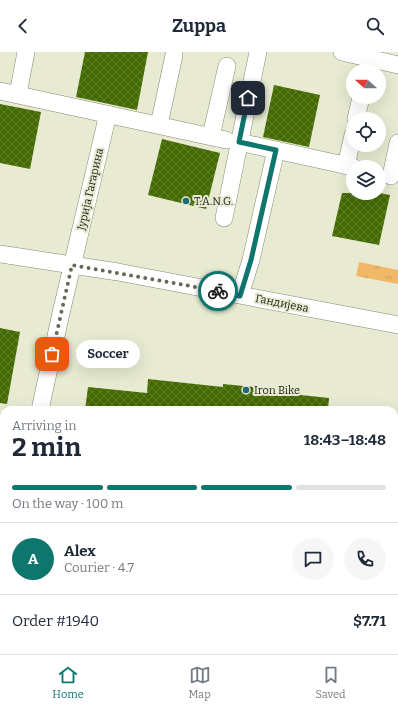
<!DOCTYPE html>
<html lang="en">
<head>
<meta charset="utf-8">
<style>
	body { margin:0; font-family:Bitter,serif; background:#f6f6f7; color:#1f2937; height:100vh; display:flex; flex-direction:column; font-size:15px; white-space:nowrap }
	* { box-sizing:border-box; margin:0 }
	p { font-size:13px; color:#747a83 }
	.icon { flex:none; width:22px; height:22px; fill:none; stroke:currentColor; stroke-width:2; stroke-linecap:round; stroke-linejoin:round }
	.map { position:relative; flex:1; overflow:hidden }
	.panel { position:absolute; left:0px; top:354px; width:398px; height:248px; display:flex; flex-direction:column; background:#fff; border-radius:12px 12px 0 0; box-shadow:0 4px 16px #0002 }
	.panel>* { flex:none }
	.needle { width:26px; rotate:291deg }
	.fabs { position:absolute; left:346px; top:12px; display:grid; gap:8px }
	.fabs a { display:grid; place-items:center; width:40px; height:40px; border-radius:50%; background:#fff; box-shadow:0 4px 16px #0002; font-size:20px }
	.pin { position:absolute; display:grid; place-items:center; width:34px; height:34px; color:#fff; margin:-17px; border-radius:8px; box-shadow:0 2px 6px #0006 }
	.courier { position:absolute; display:grid; place-items:center; width:40px; height:40px; margin:-20px; border:3px solid #0f766e; border-radius:50%; background:#fff; color:#222; box-shadow:0 1px 5px #0007 }
	.bubble { position:absolute; height:28px; border-radius:14px; background:#fff; box-shadow:0 4px 16px #0002; font-size:13px; font-weight:700; line-height:28px; text-align:center }
	.summary em { font-style:normal; font-weight:700 }
	.summary div { display:flex; flex-direction:column-reverse }
	.summary { display:flex; align-items:center; justify-content:space-between; height:68px; padding:0 12px }
	h1 { font-size:26px; font-weight:700; line-height:30px }
	.bar { display:grid; grid-template-columns:repeat(4,1fr); gap:6px 4px; align-content:center; height:48px; padding:0 12px }
	.bar i { height:5px; border-radius:3px; background:#e0e1e3 }
	.bar .on { background:#0f766e }
	.bar p { grid-column:span 4 }
	.line { display:flex; align-items:center; gap:10px; padding:0 12px; border-top:1px solid #e0e1e3 }
	.line div { flex:1 }
	.round { display:grid; place-items:center; flex:none; width:42px; height:42px; border-radius:21px; background:#f6f6f7 }
	header { display:flex; justify-content:space-between; align-items:center; height:52px; padding:0 12px; background:#fff; font-size:18px; font-weight:700 }
	.tab-bar { display:flex; justify-content:space-around; align-items:center; height:56px; border-top:1px solid #e0e1e3; background:#fff; font-size:11px; color:#747a83 }
	.tab-bar a { display:grid; justify-items:center; gap:2px }
	.tab-bar .on { color:#0f766e }
	.map>svg:first-child { display:block }
</style>
</head>
<body>
<header><svg class="icon" aria-label="back" viewBox="0 0 24 24"><path d="M15 5l-7 7 7 7"/></svg>Zuppa<svg class="icon" aria-label="search" viewBox="0 0 24 24"><circle cx="10" cy="10" r="6"/><path d="M15 15l6 6"/></svg></header>
<div class="map">
<svg width="398" height="602" viewBox="0 0 398 602">
	<defs>
		<pattern id="grass-tufts" width="24" height="20" patternUnits="userSpaceOnUse"><rect width="24" height="20" fill="#f1b867"/><path d="M3 7l-1-3M5 7V3M7 7l1-3M15 17l-1-3M17 17v-4M19 17l1-3" fill="none" stroke="#ce9e59"/></pattern>
		<pattern id="building-cross-hatch" width="8" height="8" patternUnits="userSpaceOnUse"><rect width="8" height="8" fill="#446a02"/><path d="M0 0l8 8M0 8l8-8" fill="none" stroke="#627f30"/></pattern>
	</defs>
	<rect width="100%" height="100%" fill="#e8ebd2"/>
	<!-- grass -->
	<path fill="url(#grass-tufts)" d="M 359,210 L 398,218 L 398,232 L 356,224 Z"/>
	<!-- park -->
	<path fill="#f1b867" d="M 175,598 L 211,598 L 214,602 L 174,602 Z"/>
	<!-- building -->
	<path fill="url(#building-cross-hatch)" d="M 85,0 L 148,0 L 137,58 L 76,45 Z
		M 274,33 L 320,43 L 309,95 L 263,85 Z
		M 0,52 L 41,60 L 30,117 L 0,111 Z
		M 162,87 L 220,101 L 206,157 L 148,143 Z
		M 342,141 L 379,141 L 390,143 L 379,193 L 332,184 Z
		M 0,276 L 20,280 L 7,352 L 0,351 Z
		M 148,327 L 223,335 L 223,332 L 254,335 L 253,338 L 329,346 L 328,358 L 85,358 L 88,335 L 147,341 Z"/>
	<g fill="none" stroke-linecap="round" stroke-linejoin="round">
		<!-- minor casing -->
		<g stroke="#868872" stroke-width="18">
			<path id="minor" d="M 342,0 L 398,13
				M 0,39 L 226,88
				M 18,42 L 26,0
				M 356,67 L 361,45
				M 159,73 L 174,3
				M 211,84 L 227,14
				M 239,90 L 353,115
				M 346,114 L 353,83
				M 391,124 L 398,91
				M 224,166 L 258,0
				M 0,202 L 118,220 L 398,273
				M 240,243 L 251,208 L 276,98
				M 40,358 L 61,261 L 108,62
				M 0,412 L 4,413
				M 394,465 L 398,465
				M 0,599 L 4,572"/>
		</g>
		<!-- minor -->
		<use href="#minor" stroke="#fff" stroke-width="17"/>
	</g>
	<g fill="none" stroke-linecap="round" stroke-linejoin="round">
		<!-- done -->
		<path stroke="#67685a" stroke-width="4" stroke-dasharray="0 7.2" d="M 52,302 L 72,213 L 218,239"/>
		<!-- route -->
		<path stroke="#0f766e" stroke-width="5" d="M 218,239 L 240,244 L 251,208 L 276,98 L 239,90 L 248,46"/>
	</g>
	<!-- markers -->
	<g fill="#1f6b71" stroke="#e8ebd2" stroke-width="1.5">
		<circle cx="186" cy="149" r="4"/>
		<circle cx="246" cy="338" r="4"/>
	</g>
	<g text-anchor="middle" stroke-width="4" stroke-linejoin="round" paint-order="stroke">
		<!-- street labels -->
		<g font-size="11" fill="#212219" stroke="#e8ebd2">
			<text transform="translate(90 137) rotate(-77)" y="4">Јурија Гагарина</text>
			<text transform="translate(282 251) rotate(11)" y="4">Гандијева</text>
		</g>
		<!-- poi labels -->
		<g font-size="11" fill="#212219" stroke="#e8ebd2" text-anchor="start">
			<text x="194" y="153">T.A.N.G.</text>
			<text x="254" y="342">Iron Bike</text>
		</g>
	</g>
</svg>
<div class="fabs">
<a><svg class="needle" viewBox="-14 -14 28 28"><path d="M0-13l5 13h-10z" fill="#e53935"/><path d="M0 13l5-13h-10z" fill="#747a83"/></svg></a>
<a><svg class="icon" aria-label="locate" viewBox="0 0 24 24"><circle cx="12" cy="12" r="6"/><path d="M12 2v4M12 18v4M2 12h4M18 12h4"/></svg></a>
<a><svg class="icon" aria-label="layers" viewBox="0 0 24 24"><path d="M12 4l9 5-9 5-9-5zM3 14l9 5 9-5"/></svg></a>
</div>
<div class="pin" style="left:52px;top:302px;background:#ea580c"><svg class="icon" aria-label="bag" viewBox="0 0 24 24"><path d="M5 8h14l-1 12H6zM9 8a3 3 0 0 1 6 0"/></svg></div>
<div class="pin" style="left:248px;top:46px;background:#1f2937"><svg class="icon" aria-label="home" viewBox="0 0 24 24"><path d="M3 11l9-7 9 7M6 9v11h12V9"/></svg></div>
<div class="courier" style="left:218px;top:239px"><svg class="icon" aria-label="bike" viewBox="0 0 24 24"><circle cx="6" cy="16" r="4"/><circle cx="18" cy="16" r="4"/><path d="M6 16l4-8h5l3 8M10 8l3 8H6M13 5h3"/></svg></div>
<div class="bubble" style="left:76px;top:288px;width:64px">Soccer</div>
<section class="panel">
<div class="summary"><div><h1>2 min</h1><p>Arriving in</p></div><em>18:43–18:48</em></div>
<div class="bar"><i class="on"></i><i class="on"></i><i class="on"></i><i></i><p>On the way · 100 m</p></div>
<div class="line" style="height:72px"><b class="round" style="background:#0f766e;color:#fff">A</b><div><b>Alex</b><p>Courier · 4.7</p></div><a class="round"><svg class="icon" aria-label="chat" viewBox="0 0 24 24"><path d="M4 5h16v11H9l-5 4z"/></svg></a><a class="round"><svg class="icon" aria-label="phone" viewBox="0 0 24 24"><path d="M5 4h4l2 5-3 2q2 4 5 5l2-3 5 2v4C11 20 4 13 5 4z"/></svg></a></div>
<div class="line" style="height:52px"><div>Order #1940</div><b>$7.71</b></div>
</section>
</div>
<nav class="tab-bar">
<a class="on"><svg class="icon" aria-label="home" viewBox="0 0 24 24"><path d="M3 11l9-7 9 7M6 9v11h12V9"/></svg>Home</a>
<a><svg class="icon" aria-label="map" viewBox="0 0 24 24"><path d="M3 6l6-2 6 2 6-2v14l-6 2-6-2-6 2zM9 4v14M15 6v14"/></svg>Map</a>
<a><svg class="icon" aria-label="saved" viewBox="0 0 24 24"><path d="M7 4h10v16l-5-4-5 4z"/></svg>Saved</a>
</nav>
</body>
</html>
